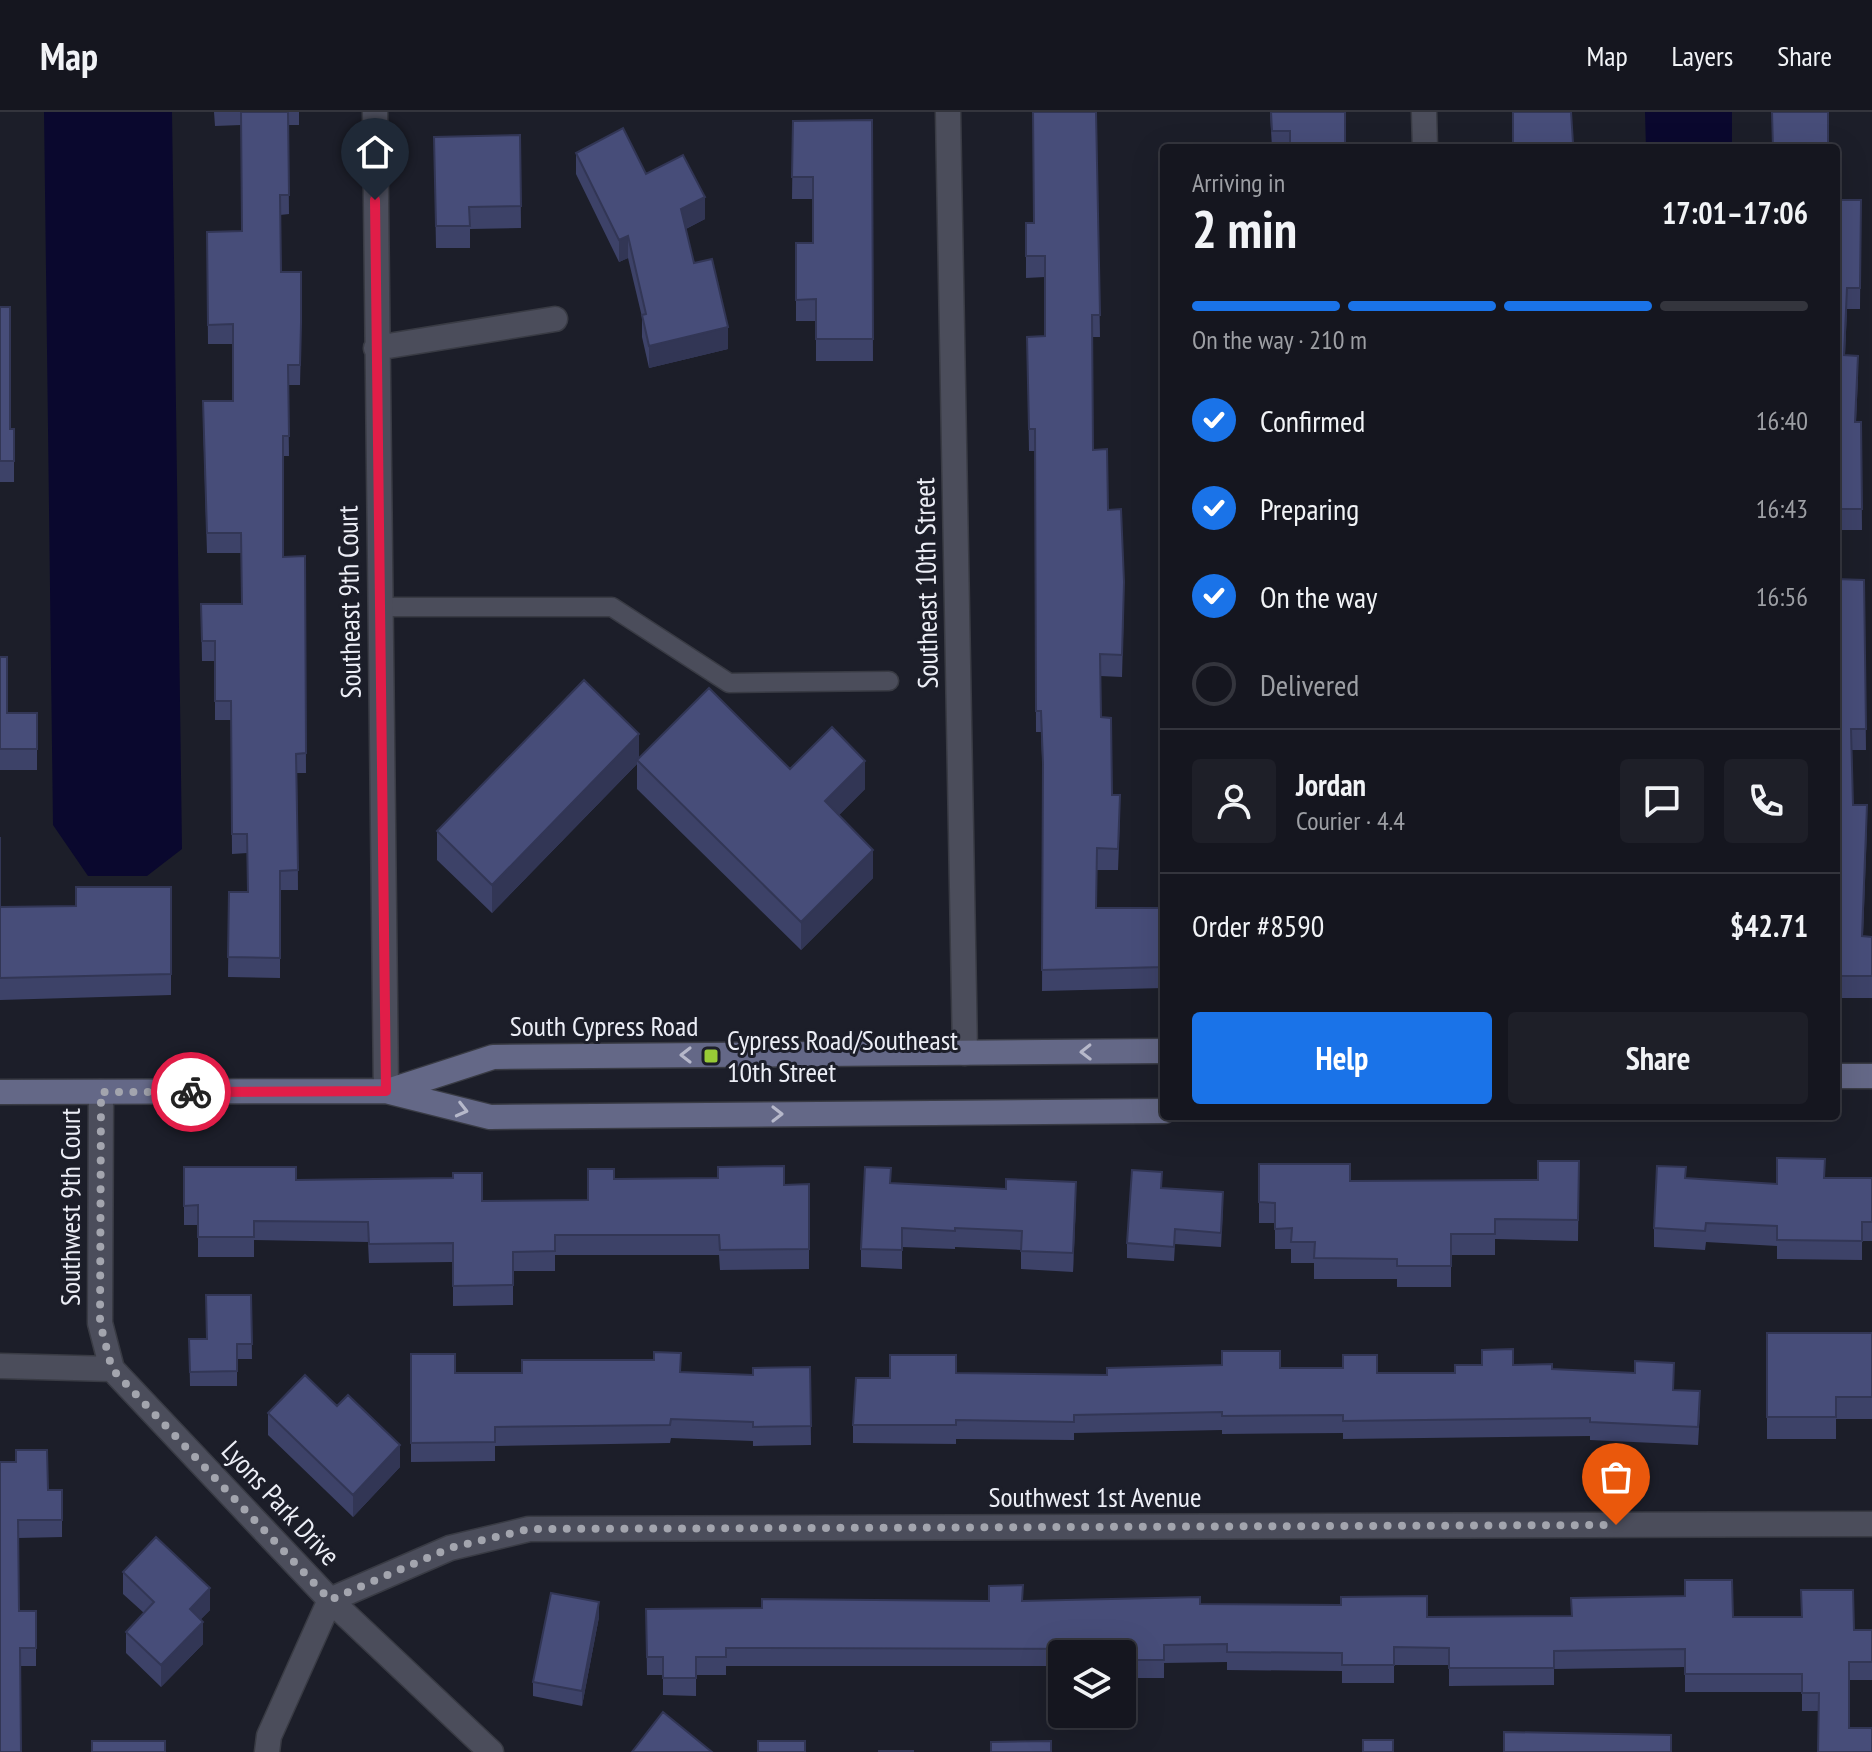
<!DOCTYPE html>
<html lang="en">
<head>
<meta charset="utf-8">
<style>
	body { margin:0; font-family:"PT Sans Narrow",sans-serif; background:#1e1f28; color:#f1f3f6; height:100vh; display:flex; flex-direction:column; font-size:30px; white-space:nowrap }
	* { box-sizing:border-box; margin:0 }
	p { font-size:26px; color:#9d9fa4 }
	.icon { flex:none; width:44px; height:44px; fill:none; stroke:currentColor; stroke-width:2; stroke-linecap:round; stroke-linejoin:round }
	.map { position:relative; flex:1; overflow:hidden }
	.drawer { position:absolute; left:1160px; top:32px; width:680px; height:976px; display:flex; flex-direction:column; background:#15161f; border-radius:8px; box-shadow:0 8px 32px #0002,0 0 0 2px #34353d }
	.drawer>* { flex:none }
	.controls { position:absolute; left:1048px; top:1528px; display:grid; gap:16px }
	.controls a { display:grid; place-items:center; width:88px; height:88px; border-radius:8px; background:#15161f; box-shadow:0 8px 32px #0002,0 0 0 2px #34353d; font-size:40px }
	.pin { position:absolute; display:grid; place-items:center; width:68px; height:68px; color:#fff; margin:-82px -34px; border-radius:50% 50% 50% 0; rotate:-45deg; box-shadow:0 0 8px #0007 }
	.pin .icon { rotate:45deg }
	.courier { position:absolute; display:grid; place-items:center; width:80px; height:80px; margin:-40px; border:6px solid #e11d48; border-radius:50%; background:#fff; color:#222; box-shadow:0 2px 10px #0007 }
	.headline em { font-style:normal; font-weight:800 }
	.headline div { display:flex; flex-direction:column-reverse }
	.headline { display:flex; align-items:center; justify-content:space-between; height:136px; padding:0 32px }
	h1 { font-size:52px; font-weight:800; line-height:60px }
	.bar { display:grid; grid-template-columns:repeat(4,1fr); gap:12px 8px; align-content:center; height:96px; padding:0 32px }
	.bar i { height:10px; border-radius:6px; background:#34353d }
	.bar .current { background:#1a73e8 }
	.bar p { grid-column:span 4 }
	.line { display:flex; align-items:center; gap:20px; padding:0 32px; border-top:2px solid #34353d }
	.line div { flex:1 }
	.round { display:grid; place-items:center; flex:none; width:84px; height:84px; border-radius:8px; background:#1e1f28 }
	ol { padding:0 32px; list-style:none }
	li { display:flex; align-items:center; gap:24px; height:88px }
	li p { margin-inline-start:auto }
	li .icon { padding:8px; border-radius:50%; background:#1a73e8; color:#fff; stroke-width:4 }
	li:last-child { color:#9d9fa4 }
	li i { width:44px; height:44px; border:4px solid #34353d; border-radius:50% }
	.action { display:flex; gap:16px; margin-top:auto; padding:16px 32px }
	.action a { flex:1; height:92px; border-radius:8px; background:#1a73e8; color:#fff; font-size:32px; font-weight:800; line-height:92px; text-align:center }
	.action a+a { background:#1e1f28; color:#f1f3f6 }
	header { display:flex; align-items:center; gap:48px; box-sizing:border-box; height:112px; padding:0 40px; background:#15161f; border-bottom:2px solid #34353d }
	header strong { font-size:38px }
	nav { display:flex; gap:44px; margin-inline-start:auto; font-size:28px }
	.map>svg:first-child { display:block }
</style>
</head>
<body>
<header>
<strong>Map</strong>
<nav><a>Map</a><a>Layers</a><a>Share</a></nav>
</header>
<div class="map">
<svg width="1872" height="1640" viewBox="0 0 1872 1640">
	<rect width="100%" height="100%" fill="#1c1e29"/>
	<!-- water -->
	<path fill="#0a082e" d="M 44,0 L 172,0 L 182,737 L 147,764 L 88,764 L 53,713 Z
		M 1645,0 L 1732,0 L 1732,36 L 1646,36 Z"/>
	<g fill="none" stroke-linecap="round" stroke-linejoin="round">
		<!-- lane casing -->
		<g stroke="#393b44" stroke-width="21">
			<path id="lane" d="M 379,495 L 612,495 L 729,571 L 889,569"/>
		</g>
		<!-- street casing -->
		<g stroke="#393b44" stroke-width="27">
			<path id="street" d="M 375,0 L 386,979
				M 948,0 L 965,941
				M 1424,0 L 1425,36
				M 376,236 L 555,207
				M 101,980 L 100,1211 L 112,1257
				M 0,1254 L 112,1257 L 330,1488 L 491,1640
				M 267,1640 L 269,1624 L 330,1488 L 450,1436 L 529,1417 L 1872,1412"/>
		</g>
		<!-- secondary casing -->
		<g stroke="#393b44" stroke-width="27">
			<path id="secondary" d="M 1836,964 L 1872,964
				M 388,979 L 493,945 L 1164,939
				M 0,980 L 386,979 L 490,1005 L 1164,999"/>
		</g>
		<!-- lane -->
		<use href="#lane" stroke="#4b4d5b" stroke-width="18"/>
		<!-- street -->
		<use href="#street" stroke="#4b4d5b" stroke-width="24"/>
		<!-- secondary -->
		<use href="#secondary" stroke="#646887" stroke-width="24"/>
	</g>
	<!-- wall -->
	<path fill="#3d4268" d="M 214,0 L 299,0 L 299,13 L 288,13 L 289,102 L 280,103 L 281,160 L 301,231 L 300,273 L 288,273 L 289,344 L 283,344 L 283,445 L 305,444 L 306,661 L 297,661 L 298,778 L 280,778 L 280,866 L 228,865 L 229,780 L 248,780 L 247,741 L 232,742 L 231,608 L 215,608 L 215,549 L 202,549 L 201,492 L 242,492 L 241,441 L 207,441 L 203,308 L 233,289 L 233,232 L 208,232 L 207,120 L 242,119 L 241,13 L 215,14 Z
		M 1096,0 L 1100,225 L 1092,225 L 1093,338 L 1108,398 L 1124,491 L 1122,565 L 1100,564 L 1101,605 L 1112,683 L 1120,704 L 1118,758 L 1097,758 L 1096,796 L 1164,796 L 1164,876 L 1042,879 L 1043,671 L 1041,620 L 1036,620 L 1035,339 L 1029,339 L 1027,225 L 1045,224 L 1045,165 L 1026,166 L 1026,111 L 1034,111 Z
		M 1270,0 L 1345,0 L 1345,36 L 1272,36 Z
		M 1571,0 L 1573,36 L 1513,36 Z
		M 872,8 L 873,249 L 816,249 L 816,209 L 796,209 L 796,131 L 813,131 L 813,87 L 792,87 L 793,9 Z
		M 520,23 L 521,116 L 470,117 L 470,136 L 436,136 L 434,25 Z
		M 576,41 L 646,62 L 705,107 L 686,117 L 694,151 L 728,237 L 649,256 L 642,225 L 642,205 L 628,146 L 619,150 L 576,62 Z
		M 1836,88 L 1861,88 L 1860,197 L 1847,197 L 1845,243 L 1858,265 L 1856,310 L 1861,310 L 1862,418 L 1836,418 Z
		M 0,195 L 10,317 L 14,317 L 14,370 L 0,370 Z
		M 1836,467 L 1864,468 L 1866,638 L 1852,638 L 1853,693 L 1867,714 L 1863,824 L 1872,825 L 1872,886 L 1836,886 Z
		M 0,545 L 7,601 L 37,601 L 37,658 L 0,658 Z
		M 639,647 L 790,657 L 865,677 L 839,703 L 873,766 L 801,838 L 637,677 L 637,652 L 492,801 L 437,748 L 437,719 Z
		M 0,725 L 1,795 L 76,794 L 171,775 L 171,883 L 0,888 Z
		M 1579,1049 L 1578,1129 L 1495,1127 L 1495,1143 L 1451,1143 L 1451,1175 L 1397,1175 L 1397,1167 L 1314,1167 L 1314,1151 L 1291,1151 L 1291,1137 L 1275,1137 L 1275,1111 L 1259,1111 L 1259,1052 L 1350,1069 L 1538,1068 Z
		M 184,1055 L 482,1089 L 588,1088 L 614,1067 L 784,1073 L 809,1072 L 809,1157 L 720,1158 L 719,1143 L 555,1143 L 555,1159 L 513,1159 L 513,1193 L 453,1194 L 453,1150 L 369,1151 L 368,1130 L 254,1128 L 254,1145 L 198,1145 L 198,1113 L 184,1113 Z
		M 1686,1066 L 1777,1072 L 1825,1066 L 1872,1066 L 1872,1129 L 1862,1129 L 1862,1148 L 1777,1147 L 1777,1134 L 1706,1130 L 1705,1138 L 1654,1135 L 1654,1116 Z
		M 891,1071 L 1076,1089 L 1073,1160 L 1021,1157 L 1021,1138 L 955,1135 L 955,1137 L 902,1135 L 902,1157 L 861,1155 L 861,1137 Z
		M 1162,1076 L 1223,1095 L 1221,1135 L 1175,1132 L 1174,1149 L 1127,1146 L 1127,1131 Z
		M 251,1183 L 252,1247 L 237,1247 L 237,1274 L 190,1274 L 189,1227 L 207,1227 Z
		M 1767,1221 L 1872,1221 L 1872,1307 L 1836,1307 L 1836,1327 L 1767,1327 Z
		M 411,1242 L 455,1261 L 680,1260 L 753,1263 L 810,1255 L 811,1333 L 753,1334 L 753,1329 L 671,1326 L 670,1331 L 495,1334 L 495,1349 L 411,1350 Z
		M 1513,1253 L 1552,1257 L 1674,1278 L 1700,1298 L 1698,1333 L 1590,1328 L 1590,1324 L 1343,1327 L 1343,1321 L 1222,1322 L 1222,1318 L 1074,1321 L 1074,1328 L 956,1327 L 956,1332 L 853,1331 L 853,1313 L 890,1266 L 956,1261 L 1107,1263 L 1280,1256 L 1377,1261 L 1455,1261 Z
		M 337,1294 L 400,1355 L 353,1405 L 268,1323 L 268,1301 Z
		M 16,1350 L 48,1378 L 62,1378 L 62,1425 L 18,1426 L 19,1499 L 36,1499 L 36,1554 L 20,1554 Z
		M 123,1460 L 210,1498 L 201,1507 L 203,1532 L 161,1575 L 126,1541 L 126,1520 L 144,1501 L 123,1482 Z
		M 989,1489 L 1023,1489 L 1200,1492 L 1427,1505 L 1733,1505 L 1854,1518 L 1872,1518 L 1872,1568 L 1849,1568 L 1849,1616 L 1872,1640 L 1818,1599 L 1802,1599 L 1802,1580 L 1685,1580 L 1685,1555 L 1554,1557 L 1554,1573 L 1449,1574 L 1449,1553 L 1394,1553 L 1394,1571 L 1342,1571 L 1342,1559 L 1227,1558 L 1227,1550 L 1164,1551 L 1164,1566 L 1128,1566 L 1128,1555 L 1122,1555 L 1122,1542 L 1062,1542 L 1062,1554 L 726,1554 L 726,1563 L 696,1563 L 696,1584 L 663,1583 L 663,1563 L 647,1563 L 646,1497 L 762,1496 Z
		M 599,1505 L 582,1594 L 533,1584 L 533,1570 Z"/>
	<!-- shaded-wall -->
	<path fill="#323655" d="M 705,85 L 705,107 L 681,119 L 681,97 Z
		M 628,124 L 628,146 L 619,150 L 619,128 Z
		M 728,215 L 728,237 L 649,256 L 649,234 Z
		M 639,622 L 639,650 L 637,648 L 637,652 L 492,801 L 492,773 Z
		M 865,649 L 865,677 L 825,717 L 825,689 Z
		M 873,738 L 873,766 L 801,838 L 801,810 Z
		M 1076,1070 L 1076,1089 L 1073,1160 L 1073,1141 Z
		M 400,1333 L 400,1355 L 353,1405 L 353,1383 Z
		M 210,1476 L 210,1498 L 190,1518 L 190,1497 Z
		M 599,1490 L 599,1505 L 582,1594 L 582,1579 Z
		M 203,1510 L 203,1532 L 161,1575 L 161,1553 Z"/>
	<!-- building -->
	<path fill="#474d79" stroke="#323655" stroke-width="2" d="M 241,0 L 288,0 L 289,83 L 280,83 L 281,160 L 301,160 L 301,211 L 300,253 L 288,253 L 289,324 L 283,324 L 283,445 L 305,444 L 306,641 L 296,642 L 298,758 L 280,759 L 280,846 L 228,845 L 229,780 L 248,780 L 247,722 L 232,722 L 231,589 L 215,589 L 215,529 L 202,529 L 201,492 L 242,492 L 241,421 L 207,421 L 203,289 L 233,289 L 233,212 L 208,213 L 207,120 L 242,119 Z
		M 1033,0 L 1096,0 L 1100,203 L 1092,203 L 1093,338 L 1107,337 L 1108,398 L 1121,397 L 1124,470 L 1122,543 L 1100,542 L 1101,605 L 1111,606 L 1112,683 L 1120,683 L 1118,737 L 1097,736 L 1096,796 L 1164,796 L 1164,855 L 1042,858 L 1043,651 L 1041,599 L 1036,599 L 1035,317 L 1029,317 L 1027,225 L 1045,224 L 1045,144 L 1026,144 L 1026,111 L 1034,111 Z
		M 1271,0 L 1345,0 L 1345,36 L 1290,36 L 1290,19 L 1272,19 Z
		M 1513,0 L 1571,0 L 1573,31 L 1560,32 L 1560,36 L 1513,36 Z
		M 1772,0 L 1828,0 L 1828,36 L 1773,36 Z
		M 872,8 L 873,227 L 816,227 L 816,187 L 796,188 L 796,131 L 813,131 L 813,65 L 792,65 L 793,9 Z
		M 623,16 L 646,62 L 683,43 L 705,85 L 681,97 L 694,151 L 712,147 L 728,215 L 649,234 L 642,203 L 646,202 L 628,124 L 619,128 L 576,41 Z
		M 520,23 L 521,94 L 469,95 L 470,114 L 436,114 L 434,25 Z
		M 1836,88 L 1861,88 L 1860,176 L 1847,176 L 1844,243 L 1858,244 L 1855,310 L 1861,310 L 1862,397 L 1836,397 L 1836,407 Z
		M 0,195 L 10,195 L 10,317 L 14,317 L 14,349 L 0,349 Z
		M 1836,467 L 1864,468 L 1866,617 L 1851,617 L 1853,693 L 1867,693 L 1862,824 L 1872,825 L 1872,864 L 1836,864 Z
		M 0,545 L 7,545 L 7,601 L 37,601 L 37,637 L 0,637 Z
		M 584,568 L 639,622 L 492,773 L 437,719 Z
		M 709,576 L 790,657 L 832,615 L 865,649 L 825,689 L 873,738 L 801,810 L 637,648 Z
		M 0,725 L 0,795 L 76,794 L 76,775 L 171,775 L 171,862 L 0,866 Z
		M 1777,1046 L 1825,1047 L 1824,1066 L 1872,1066 L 1872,1110 L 1862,1110 L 1862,1129 L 1777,1128 L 1777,1114 L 1706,1111 L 1705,1119 L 1654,1116 L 1657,1054 L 1686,1055 L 1685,1066 L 1777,1072 Z
		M 1538,1049 L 1579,1049 L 1578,1108 L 1495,1107 L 1495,1122 L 1451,1122 L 1451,1154 L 1397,1154 L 1397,1147 L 1314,1146 L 1315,1130 L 1291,1130 L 1292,1116 L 1275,1117 L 1275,1091 L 1259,1090 L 1259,1052 L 1350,1052 L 1350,1069 L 1538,1068 Z
		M 784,1054 L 784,1073 L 809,1072 L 809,1137 L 720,1138 L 719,1123 L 555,1123 L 555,1139 L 513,1140 L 513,1173 L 453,1174 L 453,1131 L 369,1132 L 368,1110 L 254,1109 L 254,1125 L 198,1125 L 198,1093 L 184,1094 L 184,1055 L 296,1055 L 296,1068 L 453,1066 L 453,1061 L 482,1061 L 482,1089 L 588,1088 L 588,1057 L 614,1057 L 614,1067 L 718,1066 L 718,1055 Z
		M 865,1055 L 891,1056 L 890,1071 L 1006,1077 L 1006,1067 L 1076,1070 L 1073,1141 L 1021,1139 L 1022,1119 L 955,1116 L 955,1119 L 902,1116 L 902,1138 L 861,1137 Z
		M 1132,1058 L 1162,1060 L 1161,1076 L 1223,1080 L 1221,1121 L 1175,1117 L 1174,1135 L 1127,1131 Z
		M 206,1183 L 251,1183 L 252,1232 L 237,1232 L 237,1259 L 190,1260 L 189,1227 L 207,1227 Z
		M 1767,1221 L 1872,1221 L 1872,1285 L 1836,1285 L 1836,1305 L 1767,1305 Z
		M 1513,1237 L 1513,1253 L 1552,1252 L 1552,1257 L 1635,1261 L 1635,1249 L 1674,1251 L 1673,1278 L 1700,1279 L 1698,1315 L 1590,1310 L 1590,1306 L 1343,1309 L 1343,1303 L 1222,1304 L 1222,1300 L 1074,1303 L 1074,1310 L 956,1308 L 956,1313 L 853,1313 L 856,1266 L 890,1266 L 890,1243 L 956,1243 L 956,1261 L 1107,1263 L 1107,1256 L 1222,1253 L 1222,1239 L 1280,1239 L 1280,1256 L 1343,1256 L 1343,1243 L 1377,1243 L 1377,1261 L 1455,1261 L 1455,1253 L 1482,1253 L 1482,1238 Z
		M 654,1240 L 681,1241 L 680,1260 L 753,1263 L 753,1256 L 810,1255 L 811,1314 L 753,1315 L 753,1310 L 671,1307 L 670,1313 L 495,1315 L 495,1330 L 411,1331 L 411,1242 L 455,1242 L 455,1261 L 522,1261 L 522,1248 L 654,1248 Z
		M 305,1263 L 337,1294 L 348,1283 L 400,1333 L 353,1383 L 268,1301 Z
		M 16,1338 L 47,1338 L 48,1378 L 62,1378 L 62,1408 L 18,1408 L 19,1499 L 36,1499 L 36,1536 L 20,1536 L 21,1640 L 0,1640 L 0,1350 L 16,1350 Z
		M 156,1425 L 210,1476 L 190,1497 L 203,1510 L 161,1553 L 126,1520 L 154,1490 L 123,1460 Z
		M 1685,1468 L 1732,1468 L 1733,1505 L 1802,1505 L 1801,1478 L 1853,1478 L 1854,1518 L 1872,1518 L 1872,1550 L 1849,1550 L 1849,1616 L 1872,1616 L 1872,1640 L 1818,1640 L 1819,1581 L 1802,1581 L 1802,1562 L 1685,1562 L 1685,1537 L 1554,1539 L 1554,1556 L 1449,1556 L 1449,1536 L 1394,1535 L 1394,1553 L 1342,1553 L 1342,1541 L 1227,1540 L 1227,1532 L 1164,1533 L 1164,1548 L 1128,1548 L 1129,1537 L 726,1536 L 726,1545 L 696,1545 L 696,1566 L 663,1566 L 663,1545 L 647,1545 L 646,1497 L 762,1496 L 762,1487 L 989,1489 L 989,1474 L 1023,1473 L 1022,1489 L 1200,1485 L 1200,1492 L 1341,1493 L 1341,1485 L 1427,1484 L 1427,1505 L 1572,1504 L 1571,1486 L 1685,1484 Z
		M 551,1481 L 599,1490 L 582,1579 L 533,1570 Z
		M 663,1600 L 712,1640 L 632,1640 Z
		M 1504,1620 L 1671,1623 L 1671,1640 L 1504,1640 Z
		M 1363,1628 L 1393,1628 L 1393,1640 L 1363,1640 Z
		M 92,1629 L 165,1629 L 165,1640 L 92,1640 Z
		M 758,1629 L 805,1629 L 805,1640 L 758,1640 Z
		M 1051,1629 L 1051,1640 L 991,1640 L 991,1630 Z
		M 879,1639 L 913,1639 L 913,1640 L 879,1640 Z"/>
	<!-- one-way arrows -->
	<defs><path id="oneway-chevron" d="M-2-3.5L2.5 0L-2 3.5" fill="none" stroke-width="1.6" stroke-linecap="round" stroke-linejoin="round" transform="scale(2)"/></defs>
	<g stroke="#b6b8ca">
		<use href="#oneway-chevron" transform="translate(1086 940) rotate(179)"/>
		<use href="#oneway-chevron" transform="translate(686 943) rotate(180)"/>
		<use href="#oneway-chevron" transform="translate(462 998) rotate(14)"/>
		<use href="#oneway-chevron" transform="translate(777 1002)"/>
	</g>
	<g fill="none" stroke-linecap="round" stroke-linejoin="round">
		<!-- done -->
		<path stroke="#a3a5ae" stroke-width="8" stroke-dasharray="0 14.4" d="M 191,980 L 101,980 L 100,1211 L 112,1257 L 330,1488 L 450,1436 L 529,1417 L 1616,1413"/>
		<!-- route -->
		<path stroke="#e11d48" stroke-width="10" d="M 191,980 L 386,979 L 375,88"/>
	</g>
	<!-- markers -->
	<rect fill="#98cb36" stroke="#1c1e29" stroke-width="3" x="703" y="936" width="16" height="16" rx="4"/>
	<g text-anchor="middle" stroke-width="6" stroke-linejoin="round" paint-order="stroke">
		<!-- street labels -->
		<g font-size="28" fill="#eceef6" stroke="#1c1e29">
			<text transform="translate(926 471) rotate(-91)" y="10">Southeast 10th Street</text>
			<text transform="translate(349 490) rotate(-91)" y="10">Southeast 9th Court</text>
			<text x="604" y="924">South Cypress Road</text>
			<text transform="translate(70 1095) rotate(-90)" y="10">Southwest 9th Court</text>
			<text x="1095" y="1395">Southwest 1st Avenue</text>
			<text transform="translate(281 1391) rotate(47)" y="10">Lyons Park Drive</text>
		</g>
		<!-- poi labels -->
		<g font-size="28" fill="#eceef6" stroke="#1c1e29" text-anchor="start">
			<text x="727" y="938">Cypress Road/Southeast<tspan x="727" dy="32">10th Street</tspan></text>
		</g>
	</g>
</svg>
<div class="controls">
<a><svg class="icon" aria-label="layers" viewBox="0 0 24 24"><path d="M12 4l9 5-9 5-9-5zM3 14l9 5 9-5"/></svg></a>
</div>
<div class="pin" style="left:1616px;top:1413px;background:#ea580c"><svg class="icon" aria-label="bag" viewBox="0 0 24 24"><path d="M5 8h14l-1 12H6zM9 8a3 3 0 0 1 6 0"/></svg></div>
<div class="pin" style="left:375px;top:88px;background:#1f2937"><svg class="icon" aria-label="home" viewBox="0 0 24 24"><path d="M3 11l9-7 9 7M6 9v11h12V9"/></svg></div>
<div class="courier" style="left:191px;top:980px"><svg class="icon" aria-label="bike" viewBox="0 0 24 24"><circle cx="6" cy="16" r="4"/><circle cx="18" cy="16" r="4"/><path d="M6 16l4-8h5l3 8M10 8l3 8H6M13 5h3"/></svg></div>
<section class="drawer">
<div class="headline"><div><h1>2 min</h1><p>Arriving in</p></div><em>17:01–17:06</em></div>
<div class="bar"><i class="current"></i><i class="current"></i><i class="current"></i><i></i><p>On the way · 210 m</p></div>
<ol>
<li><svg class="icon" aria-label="check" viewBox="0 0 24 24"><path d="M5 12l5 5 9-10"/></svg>Confirmed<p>16:40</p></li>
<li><svg class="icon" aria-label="check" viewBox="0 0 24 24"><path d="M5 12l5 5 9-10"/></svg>Preparing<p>16:43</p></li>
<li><svg class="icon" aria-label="check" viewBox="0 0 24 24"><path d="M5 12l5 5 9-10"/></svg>On the way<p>16:56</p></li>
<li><i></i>Delivered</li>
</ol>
<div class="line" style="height:144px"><a class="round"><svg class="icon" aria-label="person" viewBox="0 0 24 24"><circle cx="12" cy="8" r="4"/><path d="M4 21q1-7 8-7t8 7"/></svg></a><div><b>Jordan</b><p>Courier · 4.4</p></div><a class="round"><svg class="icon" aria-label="chat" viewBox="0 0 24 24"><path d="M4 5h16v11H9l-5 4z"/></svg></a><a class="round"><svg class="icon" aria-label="phone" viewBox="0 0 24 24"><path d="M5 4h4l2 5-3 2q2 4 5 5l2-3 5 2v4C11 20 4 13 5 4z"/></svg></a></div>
<div class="line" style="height:104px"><div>Order #8590</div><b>$42.71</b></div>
<div class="action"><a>Help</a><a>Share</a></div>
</section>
</div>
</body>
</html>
